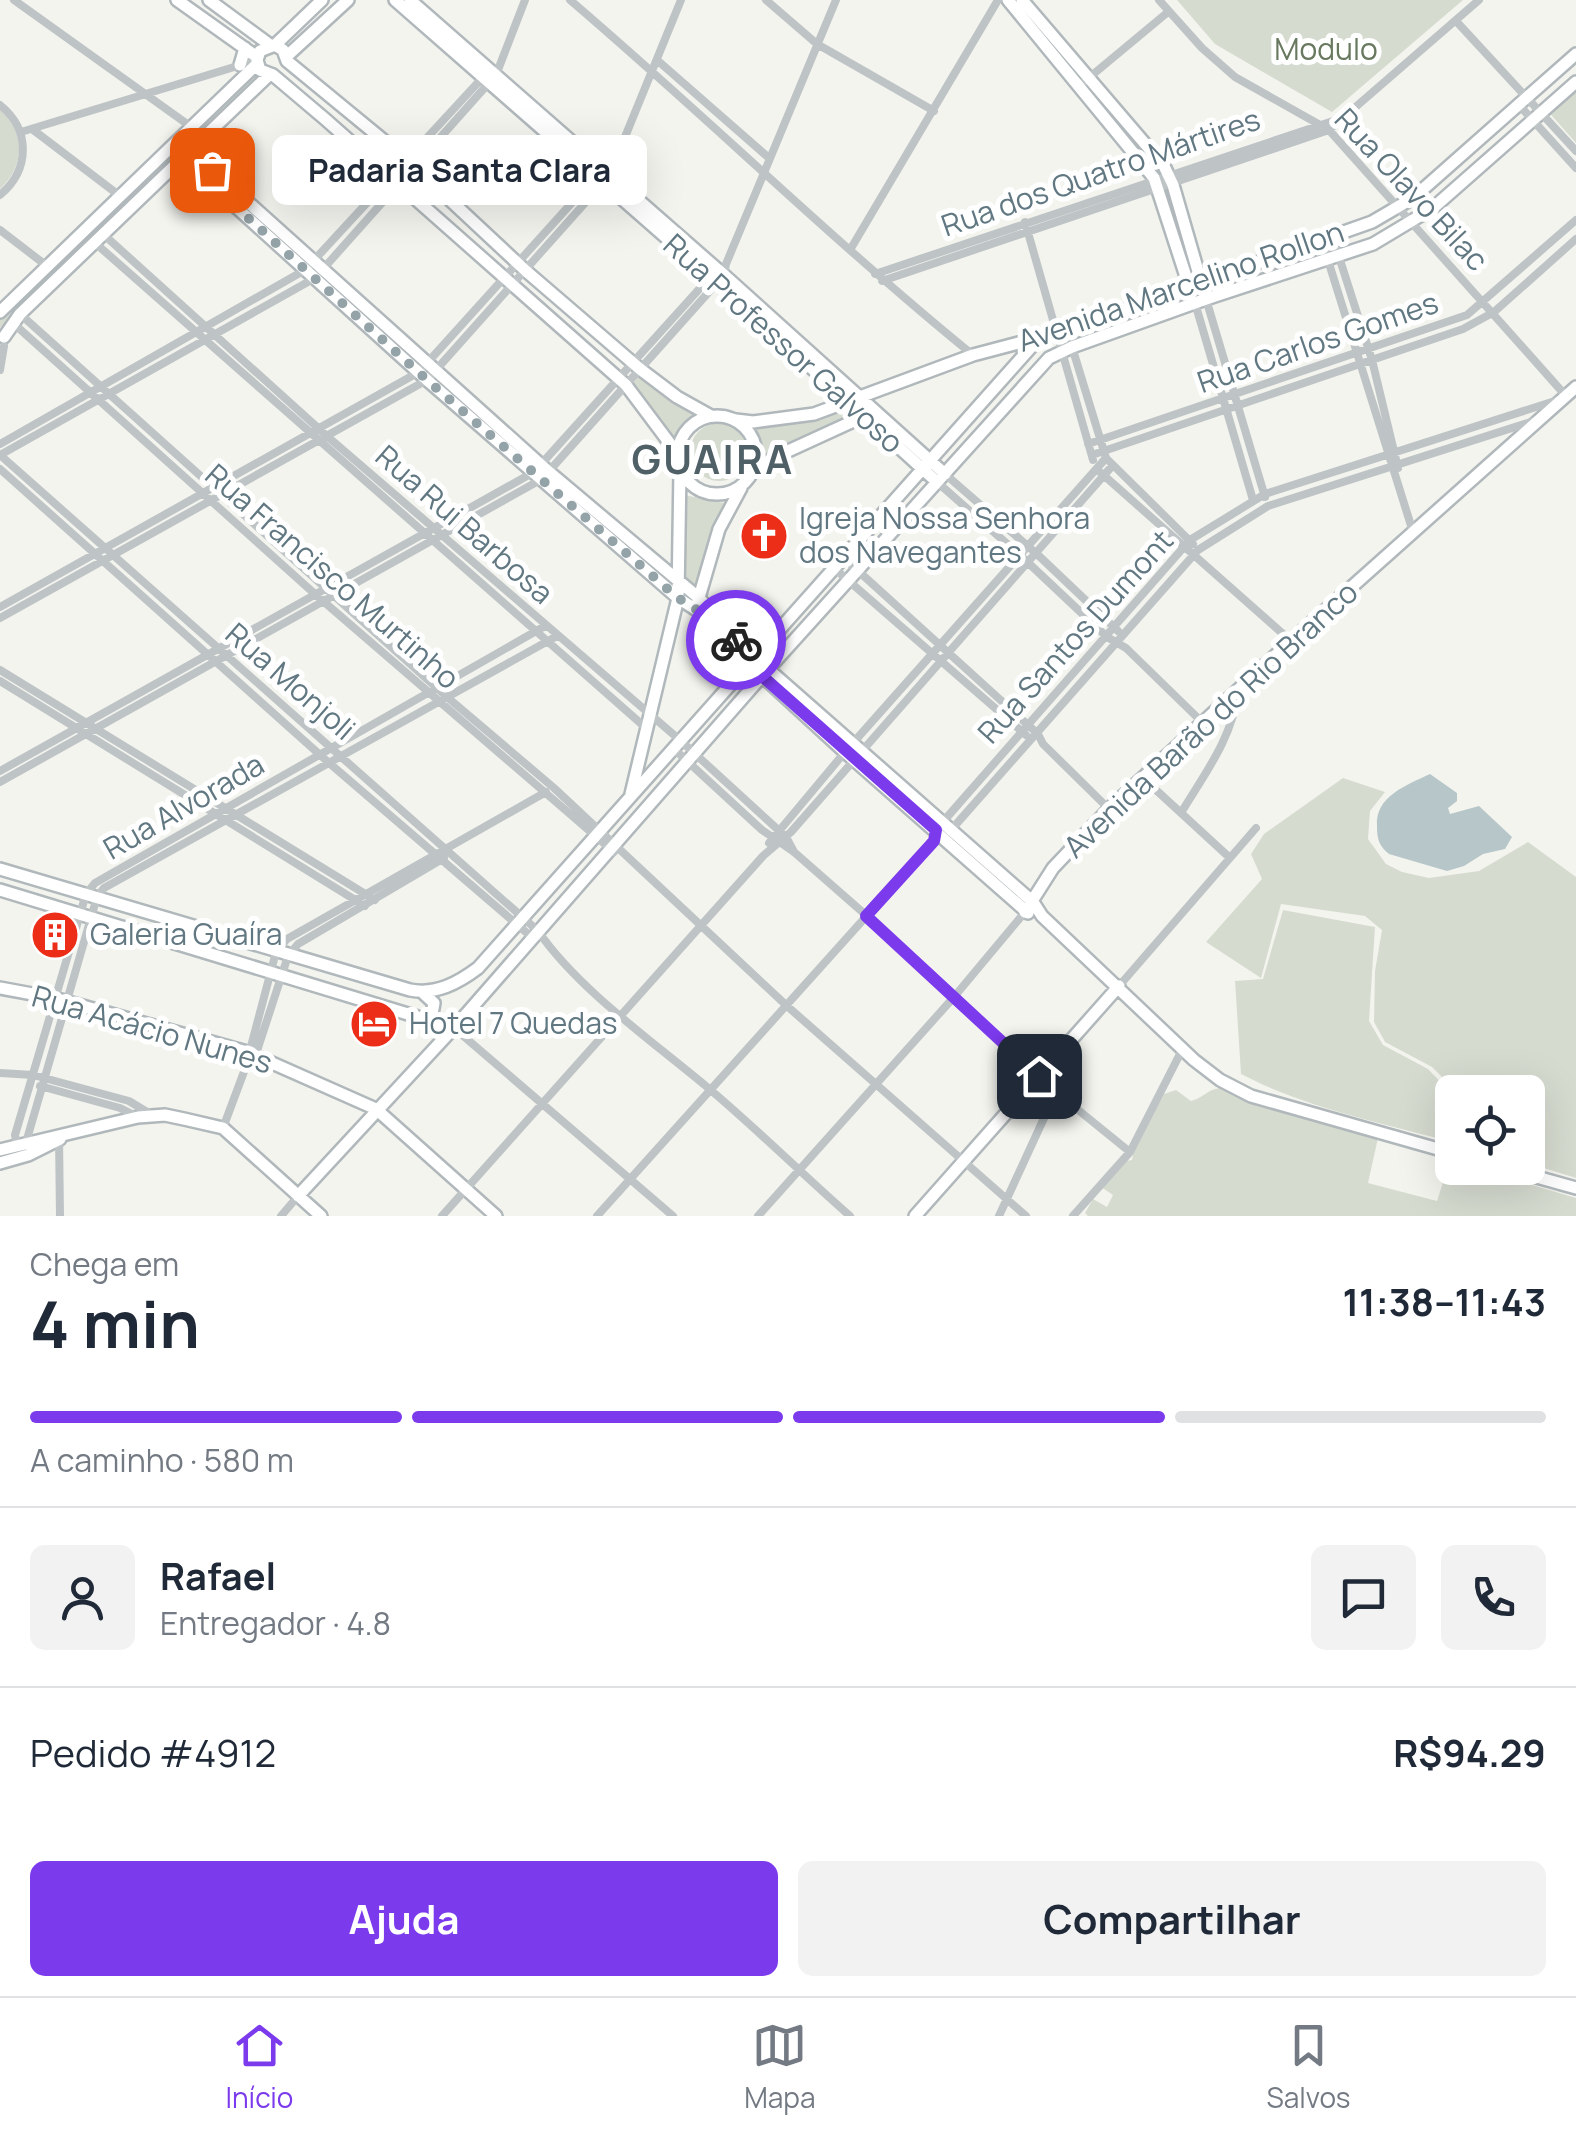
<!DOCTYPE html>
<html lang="pt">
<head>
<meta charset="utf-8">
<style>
	body { margin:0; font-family:Manrope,sans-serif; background:#f2f2f3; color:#1f2937; height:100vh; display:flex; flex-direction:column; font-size:38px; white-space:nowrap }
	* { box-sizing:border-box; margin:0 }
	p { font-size:32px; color:#747a83 }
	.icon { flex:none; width:55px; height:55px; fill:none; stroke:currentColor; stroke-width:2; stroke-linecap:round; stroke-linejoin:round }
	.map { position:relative; height:1216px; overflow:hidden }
	.details { display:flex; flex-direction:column; background:#fff; flex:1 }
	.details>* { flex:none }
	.controls { position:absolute; left:1435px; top:1075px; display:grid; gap:20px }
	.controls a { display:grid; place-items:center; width:110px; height:110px; border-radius:15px; background:#fff; box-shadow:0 10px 40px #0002; font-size:50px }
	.pin { position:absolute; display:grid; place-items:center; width:85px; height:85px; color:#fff; margin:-42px; border-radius:20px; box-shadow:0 5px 15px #0006 }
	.courier { position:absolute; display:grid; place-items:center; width:100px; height:100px; margin:-50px; border:8px solid #7c3aed; border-radius:50%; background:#fff; color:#222; box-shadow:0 2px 12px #0007 }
	.bubble { position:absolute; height:70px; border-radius:15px; background:#fff; box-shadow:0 10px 40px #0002; font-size:32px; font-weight:700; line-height:70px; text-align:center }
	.summary em { font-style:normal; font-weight:700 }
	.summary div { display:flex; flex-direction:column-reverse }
	.summary { display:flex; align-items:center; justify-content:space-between; height:170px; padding:0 30px }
	h1 { font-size:65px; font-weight:700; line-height:75px }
	.bar { display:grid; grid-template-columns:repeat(4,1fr); gap:15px 10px; align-content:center; height:120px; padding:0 30px }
	.bar i { height:12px; border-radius:8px; background:#e0e1e3 }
	.bar .on { background:#7c3aed }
	.bar p { grid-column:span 4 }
	.line { display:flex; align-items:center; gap:25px; padding:0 30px; border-top:2px solid #e0e1e3 }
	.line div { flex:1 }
	.round { display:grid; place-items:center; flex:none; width:105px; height:105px; border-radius:15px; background:#f2f2f3 }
	.action { display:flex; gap:20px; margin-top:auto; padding:20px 30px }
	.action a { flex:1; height:115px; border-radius:15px; background:#7c3aed; color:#fff; font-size:40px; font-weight:700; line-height:115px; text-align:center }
	.action a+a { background:#f2f2f3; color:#1f2937 }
	.dock { display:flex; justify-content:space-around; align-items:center; height:140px; border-top:2px solid #e0e1e3; background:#fff; font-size:28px; color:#747a83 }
	.dock a { display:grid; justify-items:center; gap:5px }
	.dock .on { color:#7c3aed }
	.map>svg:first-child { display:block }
</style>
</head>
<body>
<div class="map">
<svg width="1576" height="1216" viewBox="0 0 1576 1216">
	<rect width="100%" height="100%" fill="#f4f4ef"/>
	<!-- green -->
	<path fill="#d6dbd0" d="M 1177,0 L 1463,0 L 1332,112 L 1215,44 Z
		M 254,72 L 259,77 L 144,189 L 140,186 Z
		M 1576,85 L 1576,143 L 1546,109 Z
		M 0,110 C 26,133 25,166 0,189 Z
		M 129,192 L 134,197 L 0,328 L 0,317 Z
		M 640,375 L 698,415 L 676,440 L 631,386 Z
		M 843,405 L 848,415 L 759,460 L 756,442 L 748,426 L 794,423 Z
		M690 452a29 29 0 1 1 58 0a29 29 0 1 1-58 0Z
		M 684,495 L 725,503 L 697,586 L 681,577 Z
		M 1343,778 L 1385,792 L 1370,811 L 1368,839 L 1386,864 L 1402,872 L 1429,878 L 1479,871 L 1528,842 L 1576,877 L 1576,1178 L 1528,1163 L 1528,1092 L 1457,1092 L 1432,1067 L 1385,1042 L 1374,1022 L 1375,971 L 1382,930 L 1365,916 L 1281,904 L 1261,978 L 1206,942 L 1262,879 L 1251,854 L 1264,834 Z
		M 1283,910 L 1375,927 L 1369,1021 L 1383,1045 L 1428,1069 L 1452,1094 L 1452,1142 C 1382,1123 1306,1108 1241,1074 L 1235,981 L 1263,979 Z
		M 1221,1088 L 1234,1096 L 1236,1092 L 1378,1138 L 1368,1183 L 1437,1201 L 1450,1160 L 1452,1168 L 1475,1168 L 1576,1198 L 1576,1216 L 1088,1216 L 1085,1213 L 1093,1199 L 1107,1207 L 1113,1195 L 1101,1187 L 1121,1162 L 1132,1160 L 1134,1150 L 1164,1094 L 1176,1090 L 1191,1101 C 1204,1098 1207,1089 1221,1088 Z"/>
	<!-- water -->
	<path fill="#b7c6c9" d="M 1430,774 L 1457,793 L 1457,801 L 1448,808 L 1450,814 L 1479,806 L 1512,837 L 1505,849 L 1483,854 L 1464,866 L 1447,871 L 1389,854 C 1379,846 1377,839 1377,826 C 1375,796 1407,785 1430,774 Z"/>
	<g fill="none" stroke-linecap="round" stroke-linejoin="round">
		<!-- secondary casing -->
		<g stroke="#b1b8bb" stroke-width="16">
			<path id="secondary" d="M 177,0 L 257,57
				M 209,0 L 270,45
				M 322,0 L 275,45 L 260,51 L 257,60 L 260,70 L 273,75 L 325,119 L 626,385 L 677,453
				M 395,0 L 718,283 L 937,482
				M 410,0 L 724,275 L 945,474
				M 1008,0 L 1154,178 L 1191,292
				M 1022,0 L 1164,166 L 1173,185 L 1206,299
				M 275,45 L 283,50 L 287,61 L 405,158 L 526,271 L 640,369 L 677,397 L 711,416
				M 287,56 L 348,0
				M 240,65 L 245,48
				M 191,151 L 549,472 L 699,598 L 743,647 L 1033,902 L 1042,916 L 1194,1060 L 1220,1080 L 1251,1096 L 1452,1153
				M 183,159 L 427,380 L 678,598 L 695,609 L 708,613
				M 0,312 L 257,64
				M 4,337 L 20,314 L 269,75
				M678 455a39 39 0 1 1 78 0a39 39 0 1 1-78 0Z
				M 736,420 L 753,422 L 814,414 L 973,355 L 1064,331 L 1372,222 L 1413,198 L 1576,54
				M 754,470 L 775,457 L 871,413
				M 698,601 L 719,529 L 741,488
				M 746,657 L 762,676 L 845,752 L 1028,913
				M 631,794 L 678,598 L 680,469
				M 0,869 L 410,990 C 436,995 458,983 478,968 L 1040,337
				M 0,890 L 454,1028
				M 1025,912 L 1053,868 L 1109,809 L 1291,641 L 1576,387
				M 0,988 L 54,998 L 247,1052 L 376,1109 L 496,1216
				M 422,992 L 434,1003 L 432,1014 L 426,1019
				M 0,1150 L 138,1117 L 165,1115 L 184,1119 L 223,1128 L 321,1216
				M 0,1163 L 28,1155 L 60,1139
				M 1504,1168 L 1576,1188
				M 298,1196 L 461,1020 L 762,676 L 1049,358 L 1072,347 L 1206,299 L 1373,244 L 1433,208 L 1576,82
				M 915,1216 L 1119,986"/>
		</g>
		<!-- street -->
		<path stroke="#bec4c6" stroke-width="8" d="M 14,0 L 190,126
			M 570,0 C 706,116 834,242 973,355
			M 766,0 L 817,44 L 934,111
			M 1159,0 L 1202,48 L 1235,77 L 1329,130 L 1566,396
			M 1456,21 L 1576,151
			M 657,60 L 769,158
			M 1079,86 L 1168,12
			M 0,105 C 31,130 30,170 0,195
			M 1519,105 L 1576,168
			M 32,129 L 120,196
			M 21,132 L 257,60
			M 1025,222 L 1093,460
			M 0,230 L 47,266
			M 103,234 L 328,437 L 681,741 L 786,837 L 794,852
			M 1333,238 L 1372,360 L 1398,468
			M 1322,241 L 1413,532
			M 94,242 L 646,728
			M 850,250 L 998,0
			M 875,274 L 1339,119
			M 882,281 L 1329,130 L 1479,0
			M 1206,299 L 1265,497
			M 1195,303 L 1253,500
			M 20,314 L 447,697 L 554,788 L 787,1006 L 1026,1216
			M 13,323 L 316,595 L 614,852
			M 1064,331 L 1072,347 L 1106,458 L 1193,544
			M 0,370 L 4,346
			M 0,444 L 305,270 L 484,76
			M 1088,444 L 1467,315 L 1576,220
			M 0,455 L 538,931 C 578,989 652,1041 707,1087 C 756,1128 802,1174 850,1216
			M 0,455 L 315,278 L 496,75 L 525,0
			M 1092,455 L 1463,329 L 1494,312 L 1576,239
			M 0,469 L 328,762 L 534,939
			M 1100,472 L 1291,641
			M 945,474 L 1038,555 L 1118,631
			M 937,482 L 1021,556 L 1107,637 L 1126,648 L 1202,722
			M 845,559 L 1038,734 L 1043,744 L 1109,809
			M 835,569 L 1026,735
			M 0,607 L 419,372 L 597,175
			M 0,618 L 427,380 L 609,176 L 681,0
			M 0,670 L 375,900
			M 0,681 L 365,906
			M 674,749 L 762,830 L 794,852 L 867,916 L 1056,1092 L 1130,1152
			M 0,771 L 534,472 L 711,276
			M 1143,778 L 1230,858
			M 0,782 L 542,479 L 724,275 L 726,264 L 836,0
			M 1181,813 C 1205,773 1232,739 1238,692
			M 941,824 L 1190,540 L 1265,494 L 1561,399
			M 769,843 L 845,752 L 1106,458
			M 1119,986 L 1256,828
			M 454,1028 L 673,1216
			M 255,1057 L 288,956 L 298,944 L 444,858
			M 0,1073 L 33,1075 L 129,1101 L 152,1115
			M 40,1086 L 120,1108 L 138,1117
			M 223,1128 L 245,1069 L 276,952 L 287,939 L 546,792
			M 59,1136 L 60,1216
			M 25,1146 L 97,897 L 104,888 L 557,636
			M 17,1147 L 15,1135 L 86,894 L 95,883 L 545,626
			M 281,1216 L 298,1196
			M 442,1216 L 763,856 L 791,832 L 1113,465
			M 597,1216 L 934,841 L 944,838 L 1198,550 L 1268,506 L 1537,420
			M 758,1216 L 954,997 L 1025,912
			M 999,1216 L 1056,1092
			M 1073,1216 L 1130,1152 L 1182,1050"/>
		<!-- secondary -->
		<use href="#secondary" stroke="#fff" stroke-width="11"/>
	</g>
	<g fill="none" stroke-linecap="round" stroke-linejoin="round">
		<!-- done -->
		<path stroke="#94a3a8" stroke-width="10" stroke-dasharray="0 18" d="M 212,170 L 204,178 L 427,380 L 678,598 L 695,609 L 709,613 L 736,640"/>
		<!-- route -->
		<path stroke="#7c3aed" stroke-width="12" d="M 736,640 C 747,651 749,663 762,676 L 936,830 L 934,841 L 866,916 L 1039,1076"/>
	</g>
	<!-- icons -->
	<defs>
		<g id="church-disc" transform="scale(2.5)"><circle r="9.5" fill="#ec2d18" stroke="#fff"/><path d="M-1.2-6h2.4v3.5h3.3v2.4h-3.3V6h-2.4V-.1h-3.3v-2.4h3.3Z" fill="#fff"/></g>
		<g id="building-disc" transform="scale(2.5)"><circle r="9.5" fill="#ec2d18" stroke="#fff"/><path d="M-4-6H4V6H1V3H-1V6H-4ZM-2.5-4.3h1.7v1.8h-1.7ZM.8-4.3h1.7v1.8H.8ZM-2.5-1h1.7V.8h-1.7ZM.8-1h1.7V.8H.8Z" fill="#fff"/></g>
		<g id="hotel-disc" transform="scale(2.5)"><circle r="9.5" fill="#ec2d18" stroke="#fff"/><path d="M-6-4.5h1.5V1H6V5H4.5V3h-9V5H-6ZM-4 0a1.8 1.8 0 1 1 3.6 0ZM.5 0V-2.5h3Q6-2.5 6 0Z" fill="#fff"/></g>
	</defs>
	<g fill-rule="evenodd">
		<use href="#church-disc" x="764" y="536"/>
		<use href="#building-disc" x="55" y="935"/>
		<use href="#hotel-disc" x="374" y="1024"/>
	</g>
	<g text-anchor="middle" stroke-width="10" stroke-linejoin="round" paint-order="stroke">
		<!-- park labels -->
		<g font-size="30" fill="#697960" stroke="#fff">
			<text x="1326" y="60">Modulo</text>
		</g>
		<!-- street labels -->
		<g font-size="30" fill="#617882" stroke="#fff">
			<text transform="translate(1101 173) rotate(-19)" y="10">Rua dos Quatro Mártires</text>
			<text transform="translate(1411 190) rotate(47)" y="10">Rua Olavo Bilac</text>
			<text transform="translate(1181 287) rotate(-19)" y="10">Avenida Marcelino Rollon</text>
			<text transform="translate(1318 343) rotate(-19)" y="10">Rua Carlos Gomes</text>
			<text transform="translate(783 344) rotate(42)" y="10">Rua Professor Galvoso</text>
			<text transform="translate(464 525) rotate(41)" y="10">Rua Rui Barbosa</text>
			<text transform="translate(332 577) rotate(41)" y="10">Rua Francisco Murtinho</text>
			<text transform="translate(1076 637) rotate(-48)" y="10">Rua Santos Dumont</text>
			<text transform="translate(290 682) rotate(41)" y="10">Rua Monjoli</text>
			<text transform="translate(1211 720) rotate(-43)" y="10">Avenida Barão do Rio Branco</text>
			<text transform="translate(184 807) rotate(-30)" y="10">Rua Alvorada</text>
			<text transform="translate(152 1030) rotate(16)" y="10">Rua Acácio Nunes</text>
		</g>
		<!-- poi labels -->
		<g font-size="30" fill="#617882" stroke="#fff" text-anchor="start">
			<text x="799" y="529">Igreja Nossa Senhora<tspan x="799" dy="34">dos Navegantes</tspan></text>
			<text x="90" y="945">Galeria Guaíra</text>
			<text x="409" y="1034">Hotel 7 Quedas</text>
		</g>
		<!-- district labels -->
		<g font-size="40" font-weight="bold" letter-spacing="2.5" fill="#506067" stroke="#fff">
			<text x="713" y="474">GUAIRA</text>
		</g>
	</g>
</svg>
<div class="controls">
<a><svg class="icon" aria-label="locate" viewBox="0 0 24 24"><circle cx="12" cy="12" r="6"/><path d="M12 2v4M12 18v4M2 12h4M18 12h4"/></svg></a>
</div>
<div class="pin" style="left:212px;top:170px;background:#ea580c"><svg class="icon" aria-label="bag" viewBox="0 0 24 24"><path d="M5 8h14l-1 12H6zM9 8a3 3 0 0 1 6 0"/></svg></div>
<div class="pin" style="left:1039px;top:1076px;background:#1f2937"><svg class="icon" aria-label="home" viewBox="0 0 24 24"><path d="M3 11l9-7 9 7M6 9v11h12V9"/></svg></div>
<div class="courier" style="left:736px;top:640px"><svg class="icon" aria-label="bike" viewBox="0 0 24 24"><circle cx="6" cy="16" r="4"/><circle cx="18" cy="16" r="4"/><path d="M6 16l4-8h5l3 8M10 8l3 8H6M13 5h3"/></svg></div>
<div class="bubble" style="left:272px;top:135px;width:375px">Padaria Santa Clara</div>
</div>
<section class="details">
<div class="summary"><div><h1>4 min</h1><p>Chega em</p></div><em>11:38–11:43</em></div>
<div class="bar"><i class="on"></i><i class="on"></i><i class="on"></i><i></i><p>A caminho · 580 m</p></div>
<div class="line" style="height:180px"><a class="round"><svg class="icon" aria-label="person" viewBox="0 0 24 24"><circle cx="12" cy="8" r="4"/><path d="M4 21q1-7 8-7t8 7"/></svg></a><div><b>Rafael</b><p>Entregador · 4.8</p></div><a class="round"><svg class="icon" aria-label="chat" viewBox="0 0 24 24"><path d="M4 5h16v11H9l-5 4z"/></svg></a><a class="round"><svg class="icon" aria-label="phone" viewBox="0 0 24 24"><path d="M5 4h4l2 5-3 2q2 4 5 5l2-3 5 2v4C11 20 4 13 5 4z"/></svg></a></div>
<div class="line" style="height:130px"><div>Pedido #4912</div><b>R$94.29</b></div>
<div class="action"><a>Ajuda</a><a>Compartilhar</a></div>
</section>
<nav class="dock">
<a class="on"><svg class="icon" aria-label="home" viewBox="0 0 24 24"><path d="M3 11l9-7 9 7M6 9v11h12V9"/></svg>Início</a>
<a><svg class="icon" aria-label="map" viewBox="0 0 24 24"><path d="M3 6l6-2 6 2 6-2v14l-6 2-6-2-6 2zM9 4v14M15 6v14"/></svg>Mapa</a>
<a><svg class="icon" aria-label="saved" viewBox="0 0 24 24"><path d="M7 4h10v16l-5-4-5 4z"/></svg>Salvos</a>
</nav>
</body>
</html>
